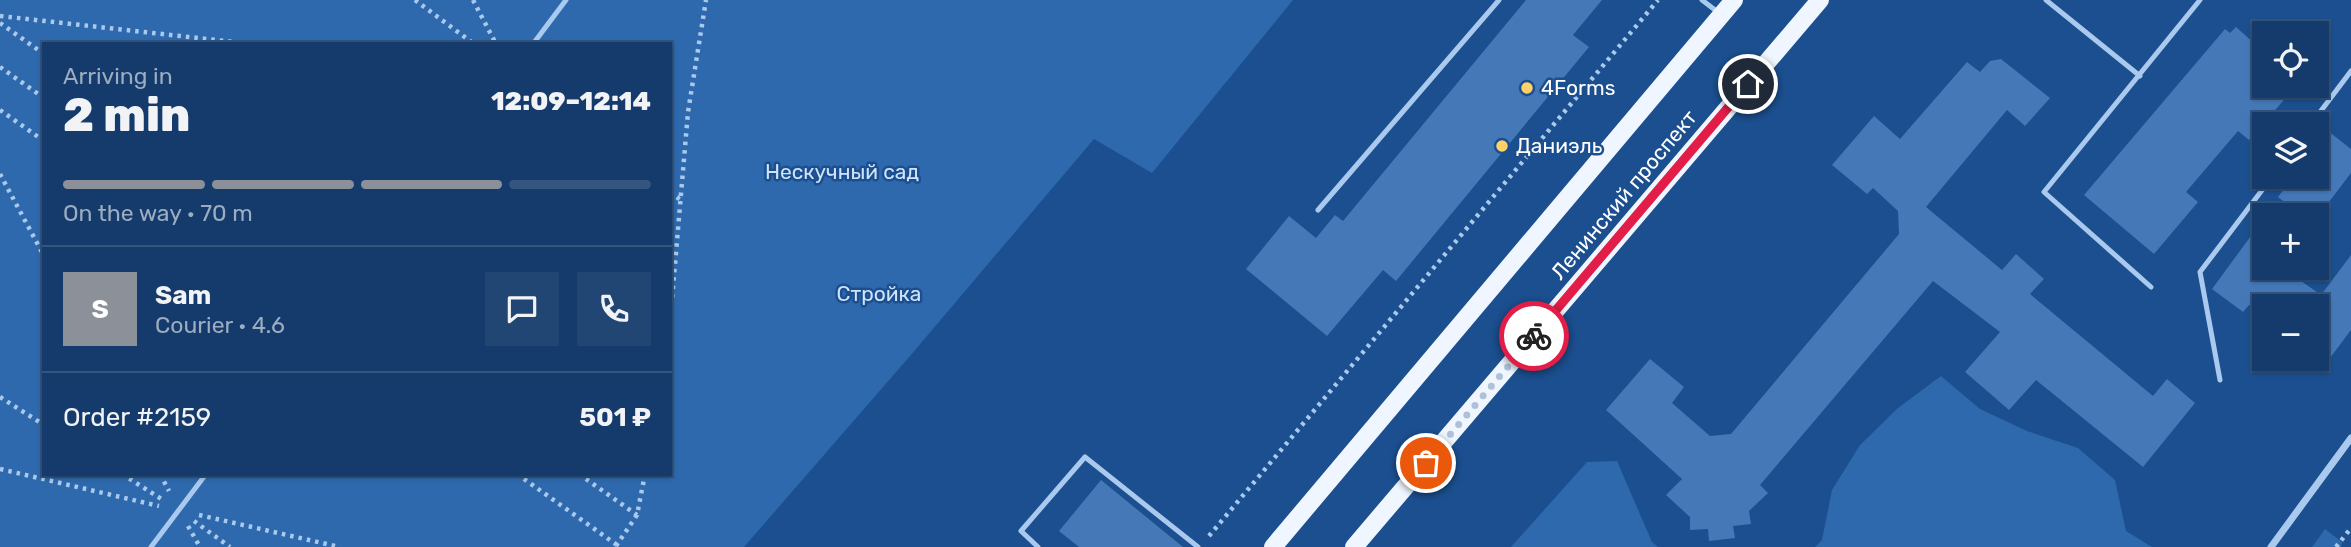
<!DOCTYPE html>
<html lang="en">
<head>
<meta charset="utf-8">
<style>
	body { margin:0; font-family:Rubik,sans-serif; background:#214673; color:#f1f3f6; height:100vh; display:flex; flex-direction:column; font-size:26px; white-space:nowrap }
	* { box-sizing:border-box; margin:0 }
	p { font-size:23px; color:#9dadc1 }
	.icon { flex:none; width:38px; height:38px; fill:none; stroke:currentColor; stroke-width:2; stroke-linecap:round; stroke-linejoin:round }
	.map { position:relative; flex:1; overflow:hidden }
	.side { position:absolute; left:42px; top:42px; width:630px; height:434px; display:flex; flex-direction:column; background:#143b6b; border-radius:0px; box-shadow:0 2px 5px #0004,0 0 0 2px #33557e }
	.side>* { flex:none }
	.fabs { position:absolute; left:2252px; top:21px; display:grid; gap:14px }
	.fabs a { display:grid; place-items:center; width:77px; height:77px; border-radius:0px; background:#143b6b; box-shadow:0 2px 5px #0004,0 0 0 2px #33557e; font-size:35px }
	.pin { position:absolute; display:grid; place-items:center; width:60px; height:60px; color:#fff; margin:-30px; border:4px solid #fff; border-radius:50%; box-shadow:0 2px 7px #0007 }
	.courier { position:absolute; display:grid; place-items:center; width:70px; height:70px; margin:-35px; border:5px solid #e11d48; border-radius:50%; background:#fff; color:#222; box-shadow:0 2px 9px #0007 }
	.summary em { font-style:normal; font-weight:800 }
	.summary div { display:flex; flex-direction:column-reverse }
	.summary { display:flex; align-items:center; justify-content:space-between; height:119px; padding:0 21px }
	h1 { font-size:46px; font-weight:800; line-height:52px }
	.bar { display:grid; grid-template-columns:repeat(4,1fr); gap:10px 7px; align-content:center; height:84px; padding:0 21px }
	.bar i { height:9px; border-radius:5px; background:#33557e }
	.bar .current { background:#8c9099 }
	.bar p { grid-column:span 4 }
	.line { display:flex; align-items:center; gap:18px; padding:0 21px; border-top:2px solid #33557e }
	.line div { flex:1 }
	.round { display:grid; place-items:center; flex:none; width:74px; height:74px; border-radius:0px; background:#214673 }
	.map>svg:first-child { display:block }
</style>
</head>
<body>
<div class="map">
<svg width="2351" height="547" viewBox="0 0 2351 547">
	<rect width="100%" height="100%" fill="#1b4f8f"/>
	<!-- green -->
	<path fill="#2e69ad" fill-rule="evenodd" d="M 0,0 L 1293,0 L 1152,173 L 1094,139 L 910,356 L 744,547 L 0,547 ZM 44,44 L 670,44 L 670,474 L 44,474 Z
		M 1941,376 L 1980,409 L 2027,431 L 2078,448 L 2115,480 L 2126,531 L 2152,547 L 1815,547 L 1822,540 L 1832,490 L 1860,445 L 1898,408 Z
		M 1617,461 L 1652,542 L 1658,547 L 1511,547 L 1587,462 Z
		M 2325,529 L 2342,542 L 2341,547 L 2312,547 Z"/>
	<!-- building -->
	<path fill="#4478b7" d="M 1526,0 L 1602,0 L 1573,35 L 1589,47 L 1396,281 L 1383,270 L 1327,336 L 1246,269 L 1289,216 L 1316,238 L 1335,215 L 1343,221 Z
		M 2236,27 L 2264,52 L 2264,86 L 2296,86 L 2249,140 L 2238,131 L 2186,192 L 2198,202 L 2154,254 L 2084,195 L 2225,29 L 2230,33 Z
		M 2001,59 L 2050,98 L 2025,126 L 2007,110 L 1926,207 L 2002,270 L 2016,254 L 2044,279 L 2030,294 L 2153,396 L 2167,379 L 2195,403 L 2143,467 L 2036,380 L 2009,410 L 1965,372 L 2000,332 L 1933,281 L 1760,485 L 1768,493 L 1749,511 L 1751,524 L 1733,526 L 1735,538 L 1709,541 L 1708,529 L 1690,530 L 1690,517 L 1666,495 L 1682,479 L 1606,410 L 1650,359 L 1684,387 L 1672,403 L 1710,436 L 1731,434 L 1899,234 L 1898,211 L 1873,188 L 1867,194 L 1832,165 L 1874,116 L 1900,139 L 1967,62 L 1980,72 L 1990,61 Z
		M 2328,131 L 2351,149 L 2351,173 L 2319,215 L 2301,215 L 2278,197 L 2293,177 L 2317,177 L 2317,146 Z
		M 2256,229 L 2264,236 L 2264,268 L 2283,268 L 2321,295 L 2351,255 L 2351,330 L 2327,362 L 2317,355 L 2317,306 L 2264,306 L 2264,316 L 2249,305 L 2243,312 L 2212,289 Z
		M 1101,480 L 1183,547 L 1079,547 L 1059,531 Z"/>
	<g fill="none" stroke-linecap="round" stroke-linejoin="round">
		<!-- path -->
		<path stroke="#a9c9ee" stroke-width="4.5" stroke-dasharray="3.5 5" stroke-linecap="butt" d="M 415,0 L 474,44
			M 473,0 L 496,44
			M 0,16 L 252,44
			M 0,23 L 44,54
			M 0,67 L 44,98
			M 0,110 L 44,141
			M 0,174 L 44,256
			M 670,192 L 682,201
			M 670,323 L 688,112 L 706,0
			M 0,397 L 44,425
			M 0,469 L 159,506
			M 122,474 L 163,500
			M 160,474 L 169,491
			M 517,474 L 617,545
			M 579,474 L 637,515
			M 199,515 L 340,547
			M 194,521 L 230,547
			M 188,526 L 200,547
			M 1209,536 L 1658,0
			M 616,546 L 637,515 L 645,474
			M 2336,547 L 2351,528"/>
		<!-- lane -->
		<path stroke="#a9c9ee" stroke-width="5" d="M 1702,0 L 1719,13
			M 2046,0 L 2140,76
			M 533,44 L 566,0
			M 2311,124 L 2351,71
			M 1318,210 L 1499,0
			M 2151,287 L 2044,192 L 2200,0
			M 2220,380 L 2200,272 L 2272,177
			M 151,547 L 206,474
			M 1038,547 L 1021,531 L 1085,457 L 1198,547"/>
		<!-- street -->
		<path stroke="#a9c9ee" stroke-width="7" d="M 2271,547 L 2351,438"/>
		<!-- primary -->
		<path stroke="#f0f6ff" stroke-width="18" d="M 1273,547 L 1734,0
			M 1354,547 L 1820,0"/>
	</g>
	<g fill="none" stroke-linecap="round" stroke-linejoin="round">
		<!-- done -->
		<path stroke="#afc1d8" stroke-width="7" stroke-dasharray="0 12.6" d="M 1426,463 L 1534,336"/>
		<!-- route -->
		<path stroke="#e11d48" stroke-width="9" d="M 1534,336 L 1748,84"/>
	</g>
	<!-- markers -->
	<g fill="#ffd166" stroke="#1b4f8f" stroke-width="2.5">
		<circle cx="1527" cy="88" r="7"/>
		<circle cx="1502" cy="146" r="7"/>
	</g>
	<g text-anchor="middle" stroke-width="5" stroke-linejoin="round" paint-order="stroke">
		<!-- poi labels -->
		<g font-size="21" fill="#fff" stroke="#1b4f8f" text-anchor="start">
			<text x="1541" y="95">4Forms</text>
			<text x="1516" y="153">Даниэль</text>
		</g>
		<!-- park labels -->
		<g font-size="21" fill="#cfe3fa" stroke="#1b4f8f">
			<text x="842" y="179">Нескучный сад</text>
			<text x="879" y="301">Стройка</text>
		</g>
		<!-- street labels -->
		<g font-size="21" fill="#fff" stroke="#1b4f8f">
			<text transform="translate(1624 195) rotate(-50)" y="7">Ленинский проспект</text>
		</g>
	</g>
</svg>
<div class="fabs">
<a><svg class="icon" aria-label="locate" viewBox="0 0 24 24"><circle cx="12" cy="12" r="6"/><path d="M12 2v4M12 18v4M2 12h4M18 12h4"/></svg></a>
<a><svg class="icon" aria-label="layers" viewBox="0 0 24 24"><path d="M12 4l9 5-9 5-9-5zM3 14l9 5 9-5"/></svg></a>
<a>+</a>
<a>−</a>
</div>
<div class="pin" style="left:1426px;top:463px;background:#ea580c"><svg class="icon" aria-label="bag" viewBox="0 0 24 24"><path d="M5 8h14l-1 12H6zM9 8a3 3 0 0 1 6 0"/></svg></div>
<div class="pin" style="left:1748px;top:84px;background:#1f2937"><svg class="icon" aria-label="home" viewBox="0 0 24 24"><path d="M3 11l9-7 9 7M6 9v11h12V9"/></svg></div>
<div class="courier" style="left:1534px;top:336px"><svg class="icon" aria-label="bike" viewBox="0 0 24 24"><circle cx="6" cy="16" r="4"/><circle cx="18" cy="16" r="4"/><path d="M6 16l4-8h5l3 8M10 8l3 8H6M13 5h3"/></svg></div>
<section class="side">
<div class="summary"><div><h1>2 min</h1><p>Arriving in</p></div><em>12:09–12:14</em></div>
<div class="bar"><i class="current"></i><i class="current"></i><i class="current"></i><i></i><p>On the way · 70 m</p></div>
<div class="line" style="height:126px"><b class="round" style="background:#8c9099;color:#fff">S</b><div><b>Sam</b><p>Courier · 4.6</p></div><a class="round"><svg class="icon" aria-label="chat" viewBox="0 0 24 24"><path d="M4 5h16v11H9l-5 4z"/></svg></a><a class="round"><svg class="icon" aria-label="phone" viewBox="0 0 24 24"><path d="M5 4h4l2 5-3 2q2 4 5 5l2-3 5 2v4C11 20 4 13 5 4z"/></svg></a></div>
<div class="line" style="height:91px"><div>Order #2159</div><b>501 ₽</b></div>
</section>
</div>
</body>
</html>
